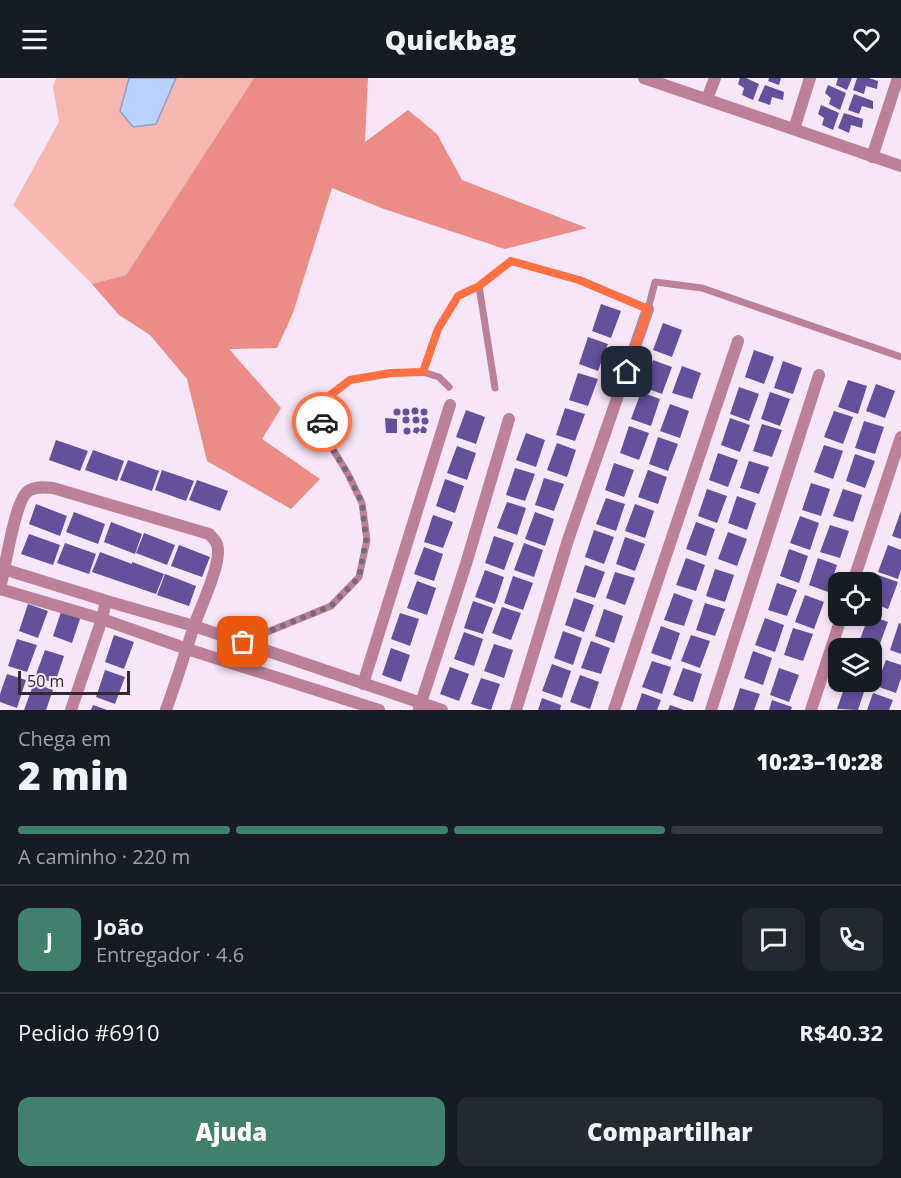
<!DOCTYPE html>
<html lang="pt">
<head>
<meta charset="utf-8">
<style>
	body { margin:0; font-family:"Open Sans",sans-serif; background:#242831; color:#f1f3f6; height:100vh; display:flex; flex-direction:column; font-size:22px; white-space:nowrap }
	* { box-sizing:border-box; margin:0 }
	p { font-size:20px; color:#9ea1a6 }
	.icon { flex:none; width:33px; height:33px; fill:none; stroke:currentColor; stroke-width:2; stroke-linecap:round; stroke-linejoin:round }
	.map { position:relative; height:632px; overflow:hidden }
	.drawer { display:flex; flex-direction:column; background:#171b24; flex:1 }
	.drawer>* { flex:none }
	.fabs { position:absolute; left:828px; top:494px; display:grid; gap:12px }
	.fabs a { display:grid; place-items:center; width:54px; height:54px; border-radius:12px; background:#171b24; box-shadow:0 3px 9px #0003; font-size:30px }
	.scale { position:absolute; left:18px; bottom:15px; width:112px; box-sizing:border-box; padding-left:6px; border:3px solid #312b31; border-top:0; font-size:16px; line-height:21px; white-space:nowrap; color:#312b31; -webkit-text-stroke:4px #f6e6f7; paint-order:stroke }
	.pin { position:absolute; display:grid; place-items:center; width:51px; height:51px; color:#fff; margin:-26px; border-radius:12px; box-shadow:0 3px 9px #0006 }
	.courier { position:absolute; display:grid; place-items:center; width:60px; height:60px; margin:-30px; border:4px solid #ff7043; border-radius:50%; background:#fff; color:#222; box-shadow:0 2px 8px #0007 }
	.head em { font-style:normal; font-weight:800 }
	.head div { display:flex; flex-direction:column-reverse }
	.head { display:flex; align-items:center; justify-content:space-between; height:102px; padding:0 18px }
	h1 { font-size:39px; font-weight:800; line-height:45px }
	.bar { display:grid; grid-template-columns:repeat(4,1fr); gap:9px 6px; align-content:center; height:72px; padding:0 18px }
	.bar i { height:8px; border-radius:4px; background:#363941 }
	.bar .on { background:#41806d }
	.bar p { grid-column:span 4 }
	.line { display:flex; align-items:center; gap:15px; padding:0 18px; border-top:2px solid #363941 }
	.line div { flex:1 }
	.round { display:grid; place-items:center; flex:none; width:63px; height:63px; border-radius:12px; background:#242831 }
	.cta { display:flex; gap:12px; margin-top:auto; padding:12px 18px }
	.cta a { flex:1; height:69px; border-radius:12px; background:#41806d; color:#fff; font-size:24px; font-weight:800; line-height:69px; text-align:center }
	.cta a+a { background:#242831; color:#f1f3f6 }
	header { display:flex; justify-content:space-between; align-items:center; height:78px; padding:0 18px; background:#171b24; font-size:27px; font-weight:800 }
	.map>svg:first-child { display:block }
</style>
</head>
<body>
<header><svg class="icon" aria-label="menu" viewBox="0 0 24 24"><path d="M4 6h16M4 12h16M4 18h16"/></svg>Quickbag<svg class="icon" aria-label="heart" viewBox="0 0 24 24"><path d="M12 20l-8-8c-3-5 5-10 8-4 3-6 11-1 8 4z"/></svg></header>
<div class="map">
<svg width="901" height="632" viewBox="0 0 901 632">
	<rect width="100%" height="100%" fill="#f6e6f7"/>
	<!-- green -->
	<path fill="#f6b6b1" d="M 56,0 L 129,0 L 120,33 L 156,46 L 176,0 L 254,0 L 126,197 L 92,206 L 13,127 L 59,44 L 53,9 Z"/>
	<!-- forest -->
	<path fill="#eb8c86" d="M 254,0 L 368,0 L 365,64 L 408,32 L 437,56 L 462,102 L 587,150 L 505,171 L 384,131 L 332,110 L 293,235 L 277,270 L 229,271 L 281,330 L 262,361 L 320,401 L 291,431 L 207,383 L 187,301 L 150,257 L 119,237 L 92,206 L 126,197 Z"/>
	<!-- water -->
	<path fill="#b8d1ff" stroke="#909fc1" stroke-width="1.5" d="M 129,0 L 176,0 L 156,46 L 133,49 L 120,33 Z"/>
	<!-- building -->
	<path fill="#64519b" d="M 740,0 L 746,0 L 759,6 L 753,22 L 742,17 L 744,10 L 738,6 Z
		M 769,0 L 781,0 L 779,7 L 768,3 Z
		M 838,0 L 852,0 L 847,12 L 836,7 Z
		M 857,0 L 869,0 L 878,3 L 877,11 L 866,8 L 864,16 L 853,12 Z
		M 765,7 L 784,14 L 783,22 L 772,19 L 770,27 L 758,23 Z
		M 828,7 L 846,15 L 840,32 L 829,26 L 831,20 L 825,15 Z
		M 854,16 L 873,23 L 873,31 L 862,28 L 859,36 L 848,32 Z
		M 821,27 L 839,35 L 833,52 L 822,47 L 824,40 L 818,36 Z
		M 844,35 L 863,41 L 862,50 L 851,47 L 849,55 L 838,50 Z
		M 601,226 L 621,233 L 611,260 L 592,253 Z
		M 663,245 L 682,252 L 672,279 L 653,272 Z
		M 588,259 L 608,266 L 598,293 L 579,286 Z
		M 754,272 L 774,279 L 764,306 L 745,299 Z
		M 653,282 L 672,289 L 662,316 L 643,309 Z
		M 783,283 L 802,290 L 793,316 L 774,310 Z
		M 682,288 L 701,295 L 692,321 L 672,315 Z
		M 578,295 L 598,301 L 588,328 L 569,322 Z
		M 848,302 L 867,308 L 858,336 L 838,329 Z
		M 876,306 L 895,313 L 885,340 L 866,333 Z
		M 739,309 L 759,316 L 749,343 L 730,336 Z
		M 641,314 L 660,321 L 651,348 L 631,341 Z
		M 770,314 L 790,321 L 780,348 L 761,341 Z
		M 670,326 L 689,333 L 680,360 L 660,353 Z
		M411.5 333a3.5 3.5 0 1 1 7 0a3.5 3.5 0 1 1-7 0Z
		M 565,330 L 585,336 L 575,363 L 556,357 Z
		M393.5 334a3.5 3.5 0 1 1 7 0a3.5 3.5 0 1 1-7 0Z
		M420.5 334a3.5 3.5 0 1 1 7 0a3.5 3.5 0 1 1-7 0Z
		M402.5 334a3.5 3.5 0 1 1 7 0a3.5 3.5 0 1 1-7 0Z
		M 466,332 L 485,339 L 476,366 L 456,359 Z
		M 834,333 L 853,339 L 843,366 L 824,359 Z
		M412.5 342a3.5 3.5 0 1 1 7 0a3.5 3.5 0 1 1-7 0Z
		M402.5 342a3.5 3.5 0 1 1 7 0a3.5 3.5 0 1 1-7 0Z
		M421.5 343a3.5 3.5 0 1 1 7 0a3.5 3.5 0 1 1-7 0Z
		M 385,340 L 397,341 L 397,355 L 386,355 Z
		M 730,340 L 750,347 L 740,374 L 721,367 Z
		M 864,343 L 884,349 L 875,376 L 855,370 Z
		M 762,346 L 782,352 L 772,379 L 753,373 Z
		M 423,348 L 427,351 L 426,355 L 421,355 L 420,352 L 417,356 L 413,354 L 414,350 L 418,349 L 420,352 Z
		M 629,348 L 649,355 L 639,382 L 620,375 Z
		M403.5 353a3.5 3.5 0 1 1 7 0a3.5 3.5 0 1 1-7 0Z
		M 526,355 L 545,362 L 536,389 L 516,382 Z
		M 658,359 L 678,366 L 668,393 L 649,386 Z
		M 56,362 L 88,373 L 80,393 L 49,382 Z
		M 557,365 L 576,372 L 567,399 L 547,392 Z
		M 824,367 L 843,373 L 833,401 L 814,394 Z
		M 457,368 L 476,375 L 467,402 L 447,395 Z
		M 93,372 L 124,383 L 117,403 L 85,392 Z
		M 718,375 L 738,382 L 728,409 L 709,402 Z
		M 855,376 L 875,383 L 865,410 L 846,403 Z
		M 128,382 L 159,393 L 152,413 L 120,402 Z
		M 749,383 L 769,389 L 759,416 L 740,410 Z
		M 614,385 L 634,392 L 624,419 L 605,412 Z
		M 515,390 L 535,396 L 525,423 L 506,417 Z
		M 162,392 L 194,403 L 186,423 L 155,412 Z
		M 648,392 L 667,399 L 658,426 L 638,419 Z
		M 544,400 L 564,406 L 554,433 L 535,427 Z
		M 445,401 L 464,408 L 455,435 L 436,428 Z
		M 197,402 L 228,413 L 220,433 L 189,422 Z
		M 811,405 L 830,411 L 821,438 L 802,432 Z
		M 707,411 L 727,418 L 717,445 L 698,438 Z
		M 843,411 L 862,417 L 853,444 L 833,438 Z
		M 737,418 L 756,425 L 747,452 L 728,445 Z
		M 606,420 L 625,426 L 616,453 L 596,446 Z
		M 507,424 L 526,430 L 517,457 L 497,450 Z
		M 36,426 L 67,438 L 60,458 L 29,446 Z
		M 635,426 L 654,433 L 645,460 L 625,453 Z
		M 901,433 L 901,461 L 892,458 Z
		M 74,434 L 105,446 L 98,466 L 66,454 Z
		M 535,434 L 554,441 L 545,468 L 525,461 Z
		M 433,437 L 453,444 L 443,470 L 424,464 Z
		M 800,438 L 819,445 L 810,472 L 790,465 Z
		M 111,444 L 142,456 L 135,476 L 104,464 Z
		M 696,444 L 715,451 L 706,478 L 686,471 Z
		M 830,447 L 849,453 L 840,480 L 820,474 Z
		M 594,452 L 614,459 L 604,486 L 585,479 Z
		M 728,454 L 747,461 L 737,488 L 718,481 Z
		M 144,455 L 175,467 L 167,487 L 136,475 Z
		M 29,456 L 60,467 L 53,487 L 21,476 Z
		M 494,458 L 514,465 L 504,492 L 485,485 Z
		M 625,459 L 645,466 L 635,493 L 616,486 Z
		M 65,465 L 96,476 L 89,496 L 57,485 Z
		M 524,465 L 543,472 L 534,499 L 514,492 Z
		M 179,467 L 210,479 L 202,499 L 171,488 Z
		M 888,467 L 901,472 L 901,491 L 898,501 L 878,494 Z
		M 424,469 L 443,476 L 434,503 L 414,496 Z
		M 789,471 L 808,478 L 799,505 L 780,498 Z
		M 100,474 L 132,486 L 132,484 L 164,496 L 156,516 L 92,494 Z
		M 686,480 L 705,487 L 696,513 L 676,507 Z
		M 818,480 L 837,487 L 828,514 L 809,507 Z
		M 585,487 L 605,494 L 595,520 L 576,514 Z
		M 715,491 L 734,497 L 725,524 L 706,518 Z
		M 485,492 L 504,499 L 495,526 L 475,519 Z
		M 615,494 L 635,500 L 625,527 L 606,520 Z
		M 165,496 L 196,508 L 189,528 L 157,517 Z
		M 878,497 L 898,504 L 888,531 L 872,525 L 872,517 Z
		M 513,498 L 533,505 L 523,532 L 504,525 Z
		M 417,503 L 436,510 L 427,537 L 407,530 Z
		M 777,505 L 797,512 L 787,538 L 768,532 Z
		M 674,515 L 693,522 L 684,548 L 664,542 Z
		M 805,517 L 824,524 L 814,551 L 795,544 Z
		M 574,520 L 594,527 L 584,554 L 565,547 Z
		M 473,523 L 493,530 L 483,556 L 464,550 Z
		M 705,525 L 725,531 L 715,558 L 696,552 Z
		M 28,526 L 48,533 L 38,560 L 19,553 Z
		M 502,529 L 521,535 L 511,562 L 492,555 Z
		M 62,531 L 81,538 L 72,565 L 53,558 Z
		M 604,531 L 623,538 L 614,565 L 595,558 Z
		M 400,535 L 419,541 L 410,568 L 391,561 Z
		M 869,537 L 888,544 L 878,571 L 859,564 Z
		M 765,540 L 784,547 L 775,574 L 755,567 Z
		M 899,545 L 901,546 L 901,576 L 890,572 Z
		M 661,548 L 680,555 L 671,582 L 651,575 Z
		M 793,550 L 813,556 L 803,583 L 784,577 Z
		M 563,553 L 582,560 L 573,587 L 554,580 Z
		M 464,554 L 483,561 L 474,588 L 454,581 Z
		M 114,557 L 134,564 L 124,591 L 105,584 Z
		M 691,557 L 710,563 L 700,590 L 681,583 Z
		M 17,561 L 37,567 L 27,594 L 8,588 Z
		M 591,563 L 610,570 L 601,596 L 581,590 Z
		M 494,566 L 513,572 L 504,600 L 484,593 Z
		M 391,570 L 410,577 L 401,604 L 382,597 Z
		M 45,572 L 64,578 L 55,605 L 35,599 Z
		M 753,573 L 772,580 L 763,607 L 744,600 Z
		M 886,582 L 901,587 L 901,600 L 896,615 L 876,608 Z
		M 652,583 L 671,589 L 662,616 L 642,609 Z
		M 552,586 L 571,593 L 562,620 L 542,613 Z
		M 450,589 L 469,596 L 459,623 L 440,616 Z
		M 683,590 L 702,596 L 693,624 L 673,617 Z
		M 779,590 L 799,597 L 789,624 L 770,617 Z
		M 105,592 L 125,599 L 115,626 L 96,619 Z
		M 7,596 L 26,602 L 17,630 L 0,624 L 0,616 Z
		M 580,597 L 599,604 L 590,631 L 570,624 Z
		M 481,600 L 500,606 L 491,632 L 471,626 Z
		M 34,605 L 53,612 L 46,632 L 24,632 Z
		M 846,605 L 865,611 L 858,632 L 837,631 Z
		M 740,610 L 760,616 L 754,632 L 733,632 Z
		M 642,615 L 661,622 L 657,632 L 636,632 Z
		M 873,615 L 893,622 L 889,632 L 867,632 Z
		M 542,620 L 561,627 L 560,632 L 538,632 Z
		M 772,622 L 792,629 L 791,632 L 769,632 Z
		M 93,627 L 107,632 L 91,632 Z
		M 670,627 L 684,632 L 668,632 Z"/>
	<g fill="none" stroke-linecap="round" stroke-linejoin="round">
		<!-- lane -->
		<path stroke="#bc8198" stroke-width="7" d="M 479,208 L 511,183 L 579,202 L 648,231 L 655,204 L 702,210 L 901,279
			M 423,294 L 438,251 L 458,218 L 479,208 L 495,310
			M 243,564 L 331,528 L 359,499 L 367,462 L 362,425 L 348,396 L 323,355 L 320,325 L 350,302 L 391,295 L 423,294 L 439,299 L 449,309"/>
		<!-- street -->
		<path stroke="#bc8198" stroke-width="12" d="M 644,0 L 901,88
			M 707,21 L 715,0
			M 794,51 L 810,0
			M 872,79 L 898,0
			M 0,490 L 110,524 L 194,548 L 442,632
			M 853,504 L 901,359
			M 363,606 L 450,327
			M 419,631 L 466,486 L 509,341
			M 71,632 L 102,541 L 106,523
			M 166,632 C 176,604 185,576 194,548 C 201,528 219,491 218,472 C 218,465 214,461 209,456 L 53,410 C 44,409 32,408 26,415 C 14,428 5,491 0,511 L 102,541 L 187,571 L 379,632
			M 516,632 L 568,462 L 648,231
			M 614,632 L 738,263
			M 711,632 L 819,297
			M 811,632 L 842,537"/>
	</g>
	<g fill="none" stroke-linecap="round" stroke-linejoin="round">
		<!-- done -->
		<path stroke="#766c76" stroke-width="6" stroke-dasharray="0 10.8" d="M 243,564 L 331,528 L 359,499 L 366,462 L 362,425 L 348,396 L 323,355 L 322,344"/>
		<!-- route -->
		<path stroke="#ff7043" stroke-width="8" d="M 322,344 L 320,325 L 350,302 L 391,295 L 423,294 L 438,251 L 458,218 L 479,208 L 511,183 L 579,202 L 648,231 L 627,294"/>
	</g>
</svg>
<div class="fabs">
<a><svg class="icon" aria-label="locate" viewBox="0 0 24 24"><circle cx="12" cy="12" r="6"/><path d="M12 2v4M12 18v4M2 12h4M18 12h4"/></svg></a>
<a><svg class="icon" aria-label="layers" viewBox="0 0 24 24"><path d="M12 4l9 5-9 5-9-5zM3 14l9 5 9-5"/></svg></a>
</div>
<div class="scale">50 m</div>
<div class="pin" style="left:243px;top:564px;background:#ea580c"><svg class="icon" aria-label="bag" viewBox="0 0 24 24"><path d="M5 8h14l-1 12H6zM9 8a3 3 0 0 1 6 0"/></svg></div>
<div class="pin" style="left:627px;top:294px;background:#1f2937"><svg class="icon" aria-label="home" viewBox="0 0 24 24"><path d="M3 11l9-7 9 7M6 9v11h12V9"/></svg></div>
<div class="courier" style="left:322px;top:344px"><svg class="icon" aria-label="car" viewBox="0 0 24 24"><path d="M5 17H2v-5l4-1 3-4h7l3 4 3 1v5h-3M9 17h6M6 11h13"/><circle cx="7" cy="17" r="2"/><circle cx="17" cy="17" r="2"/></svg></div>
</div>
<section class="drawer">
<div class="head"><div><h1>2 min</h1><p>Chega em</p></div><em>10:23–10:28</em></div>
<div class="bar"><i class="on"></i><i class="on"></i><i class="on"></i><i></i><p>A caminho · 220 m</p></div>
<div class="line" style="height:108px"><b class="round" style="background:#41806d;color:#fff">J</b><div><b>João</b><p>Entregador · 4.6</p></div><a class="round"><svg class="icon" aria-label="chat" viewBox="0 0 24 24"><path d="M4 5h16v11H9l-5 4z"/></svg></a><a class="round"><svg class="icon" aria-label="phone" viewBox="0 0 24 24"><path d="M5 4h4l2 5-3 2q2 4 5 5l2-3 5 2v4C11 20 4 13 5 4z"/></svg></a></div>
<div class="line" style="height:78px"><div>Pedido #6910</div><b>R$40.32</b></div>
<div class="cta"><a>Ajuda</a><a>Compartilhar</a></div>
</section>
</body>
</html>
